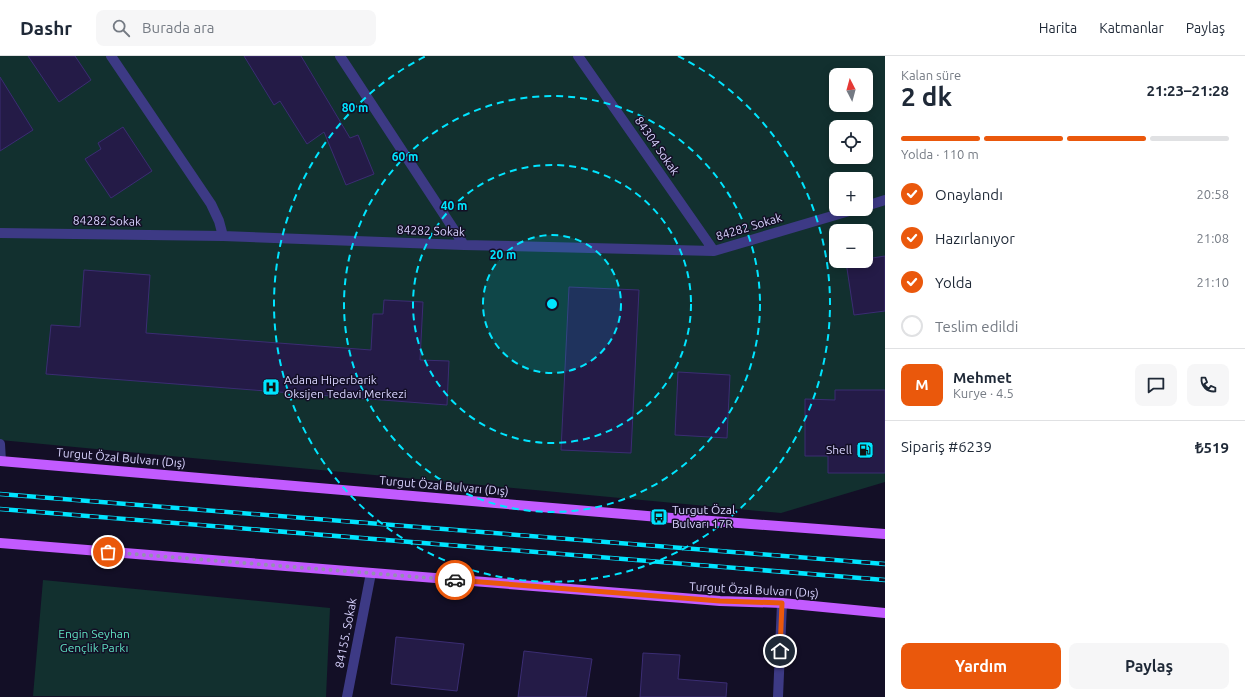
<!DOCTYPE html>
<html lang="tr">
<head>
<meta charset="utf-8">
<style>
	body { margin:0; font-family:Ubuntu,sans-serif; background:#f6f6f7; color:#1f2937; height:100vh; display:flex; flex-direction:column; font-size:15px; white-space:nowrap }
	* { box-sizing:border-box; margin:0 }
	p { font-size:13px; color:#747a83 }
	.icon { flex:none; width:22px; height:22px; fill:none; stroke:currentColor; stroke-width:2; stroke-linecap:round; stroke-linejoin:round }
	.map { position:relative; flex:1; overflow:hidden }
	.drawer { display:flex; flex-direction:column; background:#fff; width:360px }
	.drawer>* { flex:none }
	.needle { width:26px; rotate:354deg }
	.tools { position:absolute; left:829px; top:12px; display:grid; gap:8px }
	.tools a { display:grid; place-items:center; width:44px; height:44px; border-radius:8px; background:#fff; box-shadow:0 2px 10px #0003; font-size:20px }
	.pin { position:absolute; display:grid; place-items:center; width:34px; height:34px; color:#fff; margin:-17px; border:2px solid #fff; border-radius:50%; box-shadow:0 1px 4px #0007 }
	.courier { position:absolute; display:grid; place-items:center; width:40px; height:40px; margin:-20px; border:3px solid #ea580c; border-radius:50%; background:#fff; color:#222; box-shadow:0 1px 5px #0007 }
	.summary em { font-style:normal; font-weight:700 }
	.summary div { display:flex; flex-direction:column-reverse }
	.summary { display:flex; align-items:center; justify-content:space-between; height:68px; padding:0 16px }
	h1 { font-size:26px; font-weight:700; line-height:30px }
	.bar { display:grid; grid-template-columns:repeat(4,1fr); gap:6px 4px; align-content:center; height:48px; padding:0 16px }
	.bar i { height:5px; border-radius:3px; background:#e0e1e3 }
	.bar .active { background:#ea580c }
	.bar p { grid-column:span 4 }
	.line { display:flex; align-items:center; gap:10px; padding:0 16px; border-top:1px solid #e0e1e3 }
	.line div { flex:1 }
	.round { display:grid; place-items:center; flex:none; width:42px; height:42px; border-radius:8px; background:#f6f6f7 }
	ol { padding:0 16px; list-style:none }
	li { display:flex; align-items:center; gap:12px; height:44px }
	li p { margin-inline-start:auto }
	li .icon { padding:4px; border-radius:50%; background:#ea580c; color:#fff; stroke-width:4 }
	li:last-child { color:#747a83 }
	li i { width:22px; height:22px; border:2px solid #e0e1e3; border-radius:50% }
	.button { display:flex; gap:8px; margin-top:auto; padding:8px 16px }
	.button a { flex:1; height:46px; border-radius:8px; background:#ea580c; color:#fff; font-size:16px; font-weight:700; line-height:46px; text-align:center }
	.button a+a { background:#f6f6f7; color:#1f2937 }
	header { display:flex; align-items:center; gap:24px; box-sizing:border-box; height:56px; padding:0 20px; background:#fff; border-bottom:1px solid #e0e1e3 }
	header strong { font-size:19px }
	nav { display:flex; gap:22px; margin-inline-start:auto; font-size:14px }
	.search { width:280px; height:36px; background:#f6f6f7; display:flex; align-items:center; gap:10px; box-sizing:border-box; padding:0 14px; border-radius:8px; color:#747a83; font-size:15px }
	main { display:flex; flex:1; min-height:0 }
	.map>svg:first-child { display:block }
</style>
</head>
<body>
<header>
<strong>Dashr</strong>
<div class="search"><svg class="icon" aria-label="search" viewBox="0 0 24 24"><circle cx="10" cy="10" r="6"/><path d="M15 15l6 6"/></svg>Burada ara</div>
<nav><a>Harita</a><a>Katmanlar</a><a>Paylaş</a></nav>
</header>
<main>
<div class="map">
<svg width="885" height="641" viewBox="0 0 885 641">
	<rect width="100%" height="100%" fill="#130f26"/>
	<!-- green -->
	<path fill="#12302f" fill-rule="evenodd" d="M 0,0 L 885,0 L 885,426 L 781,457 L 0,384 ZM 836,19 L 866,19 L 866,49 L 836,49 ZM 836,71 L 866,71 L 866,101 L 836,101 ZM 836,123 L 866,123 L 866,153 L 836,153 ZM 836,175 L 866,175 L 866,205 L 836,205 Z
		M 43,524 L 330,552 L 326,641 L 33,640 Z"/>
	<!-- building -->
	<path fill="#241b47" stroke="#3b2d73" d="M 28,0 L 75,0 L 91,24 L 59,46 Z
		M 244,0 L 301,0 L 350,82 L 358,79 L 374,118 L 346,129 L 324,76 L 307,88 L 280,45 L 274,49 Z
		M 0,21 L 33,74 L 0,95 Z
		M 123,71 L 152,115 L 111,142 L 85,103 L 101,93 L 98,87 Z
		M 885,200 L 885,255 L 854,259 L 846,206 L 866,205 L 866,203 Z
		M 84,214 L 150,219 L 146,277 L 371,294 L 373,258 L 383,258 L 384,244 L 423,246 L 420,304 L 449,305 L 447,349 L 46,318 L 51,269 L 80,271 Z
		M 569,231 L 639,234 L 631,397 L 561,394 Z
		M 678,316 L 730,319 L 727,382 L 675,379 Z
		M 835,334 L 885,334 L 885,417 L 828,417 L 828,400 L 805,400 L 805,343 L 835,344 Z
		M 396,581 L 464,588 L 457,635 L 391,628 Z
		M 524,595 L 592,603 L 586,641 L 518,641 Z
		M 643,597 L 680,599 L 678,623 L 727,627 L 726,641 L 640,641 Z"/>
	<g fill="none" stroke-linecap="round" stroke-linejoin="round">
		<!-- minor -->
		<path stroke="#3d3a85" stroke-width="10" d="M 111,0 L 211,148 L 219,165 L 223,180
			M 340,0 L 464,189
			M 578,0 L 714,195
			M 866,150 L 885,144
			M 0,177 L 223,180 L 464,189 L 714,195 L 856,153
			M 0,388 L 1,405
			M 347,641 L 371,517
			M 778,641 L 782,547"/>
		<!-- primary -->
		<path stroke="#c25bff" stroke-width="10" d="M 0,405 L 659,461 L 885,478
			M 0,487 L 720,545 L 782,547 L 885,557"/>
		<!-- rail casing -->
		<g stroke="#00e5ff" stroke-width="4.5">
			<path id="rail" d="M 0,438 L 885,508
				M 0,453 L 885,524"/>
		</g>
		<!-- rail -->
		<use href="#rail" stroke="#130f26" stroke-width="3" stroke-dasharray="9" stroke-linecap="butt"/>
	</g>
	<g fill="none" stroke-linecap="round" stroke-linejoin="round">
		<!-- done -->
		<path stroke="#948fb3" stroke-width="4" stroke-dasharray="0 7.2" d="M 108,496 L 455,524"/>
		<!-- route -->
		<path stroke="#ea580c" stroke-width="5" d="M 455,524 L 720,545 L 782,547 L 780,595"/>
	</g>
	<!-- distance rings -->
	<circle cx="552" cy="248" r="69" fill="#00e5ff" fill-opacity=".12"/>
	<g fill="none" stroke="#00e5ff" stroke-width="2" stroke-dasharray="7 5">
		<circle cx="552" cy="248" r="69"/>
		<circle cx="552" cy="248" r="139"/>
		<circle cx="552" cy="248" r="208"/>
		<path d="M678 0A278 278 0 1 1 426 0"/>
	</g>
	<!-- icons -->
	<defs>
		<g id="hospital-square" transform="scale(0.9)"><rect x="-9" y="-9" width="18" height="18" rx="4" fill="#00e5ff" stroke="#130f26"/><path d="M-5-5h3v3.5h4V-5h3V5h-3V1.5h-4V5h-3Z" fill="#111"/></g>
		<g id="fuel-square" transform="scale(0.9)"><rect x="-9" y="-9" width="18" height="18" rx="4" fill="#00e5ff" stroke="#130f26"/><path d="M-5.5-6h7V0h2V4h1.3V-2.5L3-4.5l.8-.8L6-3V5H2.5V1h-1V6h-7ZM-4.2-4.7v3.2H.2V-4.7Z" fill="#111"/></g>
		<g id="bus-square" transform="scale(0.9)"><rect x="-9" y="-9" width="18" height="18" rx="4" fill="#00e5ff" stroke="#130f26"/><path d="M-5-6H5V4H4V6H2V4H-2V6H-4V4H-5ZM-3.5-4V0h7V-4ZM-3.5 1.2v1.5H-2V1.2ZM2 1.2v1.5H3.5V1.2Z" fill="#111"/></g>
	</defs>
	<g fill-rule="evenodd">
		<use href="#hospital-square" x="271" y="331"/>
		<use href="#fuel-square" x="865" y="394"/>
		<use href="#bus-square" x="659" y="461"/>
	</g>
	<g text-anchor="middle" stroke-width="3" stroke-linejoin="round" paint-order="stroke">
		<!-- street labels -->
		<g font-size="12" fill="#d9d4ff" stroke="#130f26">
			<text transform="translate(657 90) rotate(55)" y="4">84304 Sokak</text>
			<text transform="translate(107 165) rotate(1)" y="4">84282 Sokak</text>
			<text transform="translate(749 171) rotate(-17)" y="4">84282 Sokak</text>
			<text transform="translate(431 175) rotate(2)" y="4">84282 Sokak</text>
			<text transform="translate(121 402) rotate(5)" y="4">Turgut Özal Bulvarı (Dış)</text>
			<text transform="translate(444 430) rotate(5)" y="4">Turgut Özal Bulvarı (Dış)</text>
			<text transform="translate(754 534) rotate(3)" y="4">Turgut Özal Bulvarı (Dış)</text>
			<text transform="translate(346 577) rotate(-79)" y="4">84155. Sokak</text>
		</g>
		<!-- poi labels -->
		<g font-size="12" fill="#d9d4ff" stroke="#130f26" text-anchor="start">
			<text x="284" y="328">Adana Hiperbarik<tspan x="284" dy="14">Oksijen Tedavi Merkezi</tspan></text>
			<text x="852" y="398" text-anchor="end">Shell</text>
			<text x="672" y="458">Turgut Özal<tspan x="672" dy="14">Bulvarı 17R</tspan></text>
		</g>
		<!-- park labels -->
		<g font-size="12" fill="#5fe0c0" stroke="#130f26">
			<text x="94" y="582">Engin Seyhan<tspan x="94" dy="14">Gençlik Parkı</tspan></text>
		</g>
	</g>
	<circle cx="552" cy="248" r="6" fill="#00e5ff" stroke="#130f26" stroke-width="2"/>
	<g font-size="12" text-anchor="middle" font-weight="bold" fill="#00e5ff" stroke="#130f26" stroke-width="3" stroke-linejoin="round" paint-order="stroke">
		<text x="355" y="56">80 m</text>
		<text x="405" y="105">60 m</text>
		<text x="454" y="154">40 m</text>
		<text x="503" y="203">20 m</text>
	</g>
</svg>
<div class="tools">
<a><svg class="needle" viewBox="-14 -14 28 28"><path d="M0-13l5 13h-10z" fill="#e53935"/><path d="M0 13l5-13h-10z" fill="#747a83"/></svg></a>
<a><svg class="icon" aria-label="locate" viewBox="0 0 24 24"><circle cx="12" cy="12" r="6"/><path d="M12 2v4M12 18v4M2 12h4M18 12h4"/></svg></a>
<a>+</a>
<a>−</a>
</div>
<div class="pin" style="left:108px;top:496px;background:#ea580c"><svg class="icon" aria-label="bag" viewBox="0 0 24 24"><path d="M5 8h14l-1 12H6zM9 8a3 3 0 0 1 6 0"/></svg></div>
<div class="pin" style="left:780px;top:595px;background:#1f2937"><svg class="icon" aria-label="home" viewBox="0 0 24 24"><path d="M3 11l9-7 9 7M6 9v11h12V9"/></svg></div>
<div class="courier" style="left:455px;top:524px"><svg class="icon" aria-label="car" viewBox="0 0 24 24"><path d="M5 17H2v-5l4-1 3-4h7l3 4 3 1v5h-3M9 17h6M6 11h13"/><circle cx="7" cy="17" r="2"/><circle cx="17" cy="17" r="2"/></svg></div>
</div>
<section class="drawer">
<div class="summary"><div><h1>2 dk</h1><p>Kalan süre</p></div><em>21:23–21:28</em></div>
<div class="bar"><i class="active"></i><i class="active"></i><i class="active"></i><i></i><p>Yolda · 110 m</p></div>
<ol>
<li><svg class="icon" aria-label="check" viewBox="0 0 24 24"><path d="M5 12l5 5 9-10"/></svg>Onaylandı<p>20:58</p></li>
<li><svg class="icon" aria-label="check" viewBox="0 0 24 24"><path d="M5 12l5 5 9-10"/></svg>Hazırlanıyor<p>21:08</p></li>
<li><svg class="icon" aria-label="check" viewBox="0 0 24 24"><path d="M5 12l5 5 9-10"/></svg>Yolda<p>21:10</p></li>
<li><i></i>Teslim edildi</li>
</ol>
<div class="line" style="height:72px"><b class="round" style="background:#ea580c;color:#fff">M</b><div><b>Mehmet</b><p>Kurye · 4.5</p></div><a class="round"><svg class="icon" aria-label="chat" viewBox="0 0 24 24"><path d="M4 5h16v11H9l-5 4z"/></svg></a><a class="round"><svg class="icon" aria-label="phone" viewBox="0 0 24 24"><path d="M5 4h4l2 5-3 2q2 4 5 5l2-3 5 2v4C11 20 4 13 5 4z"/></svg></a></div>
<div class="line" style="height:52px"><div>Sipariş #6239</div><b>₺519</b></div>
<div class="button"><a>Yardım</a><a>Paylaş</a></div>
</section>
</main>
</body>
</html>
